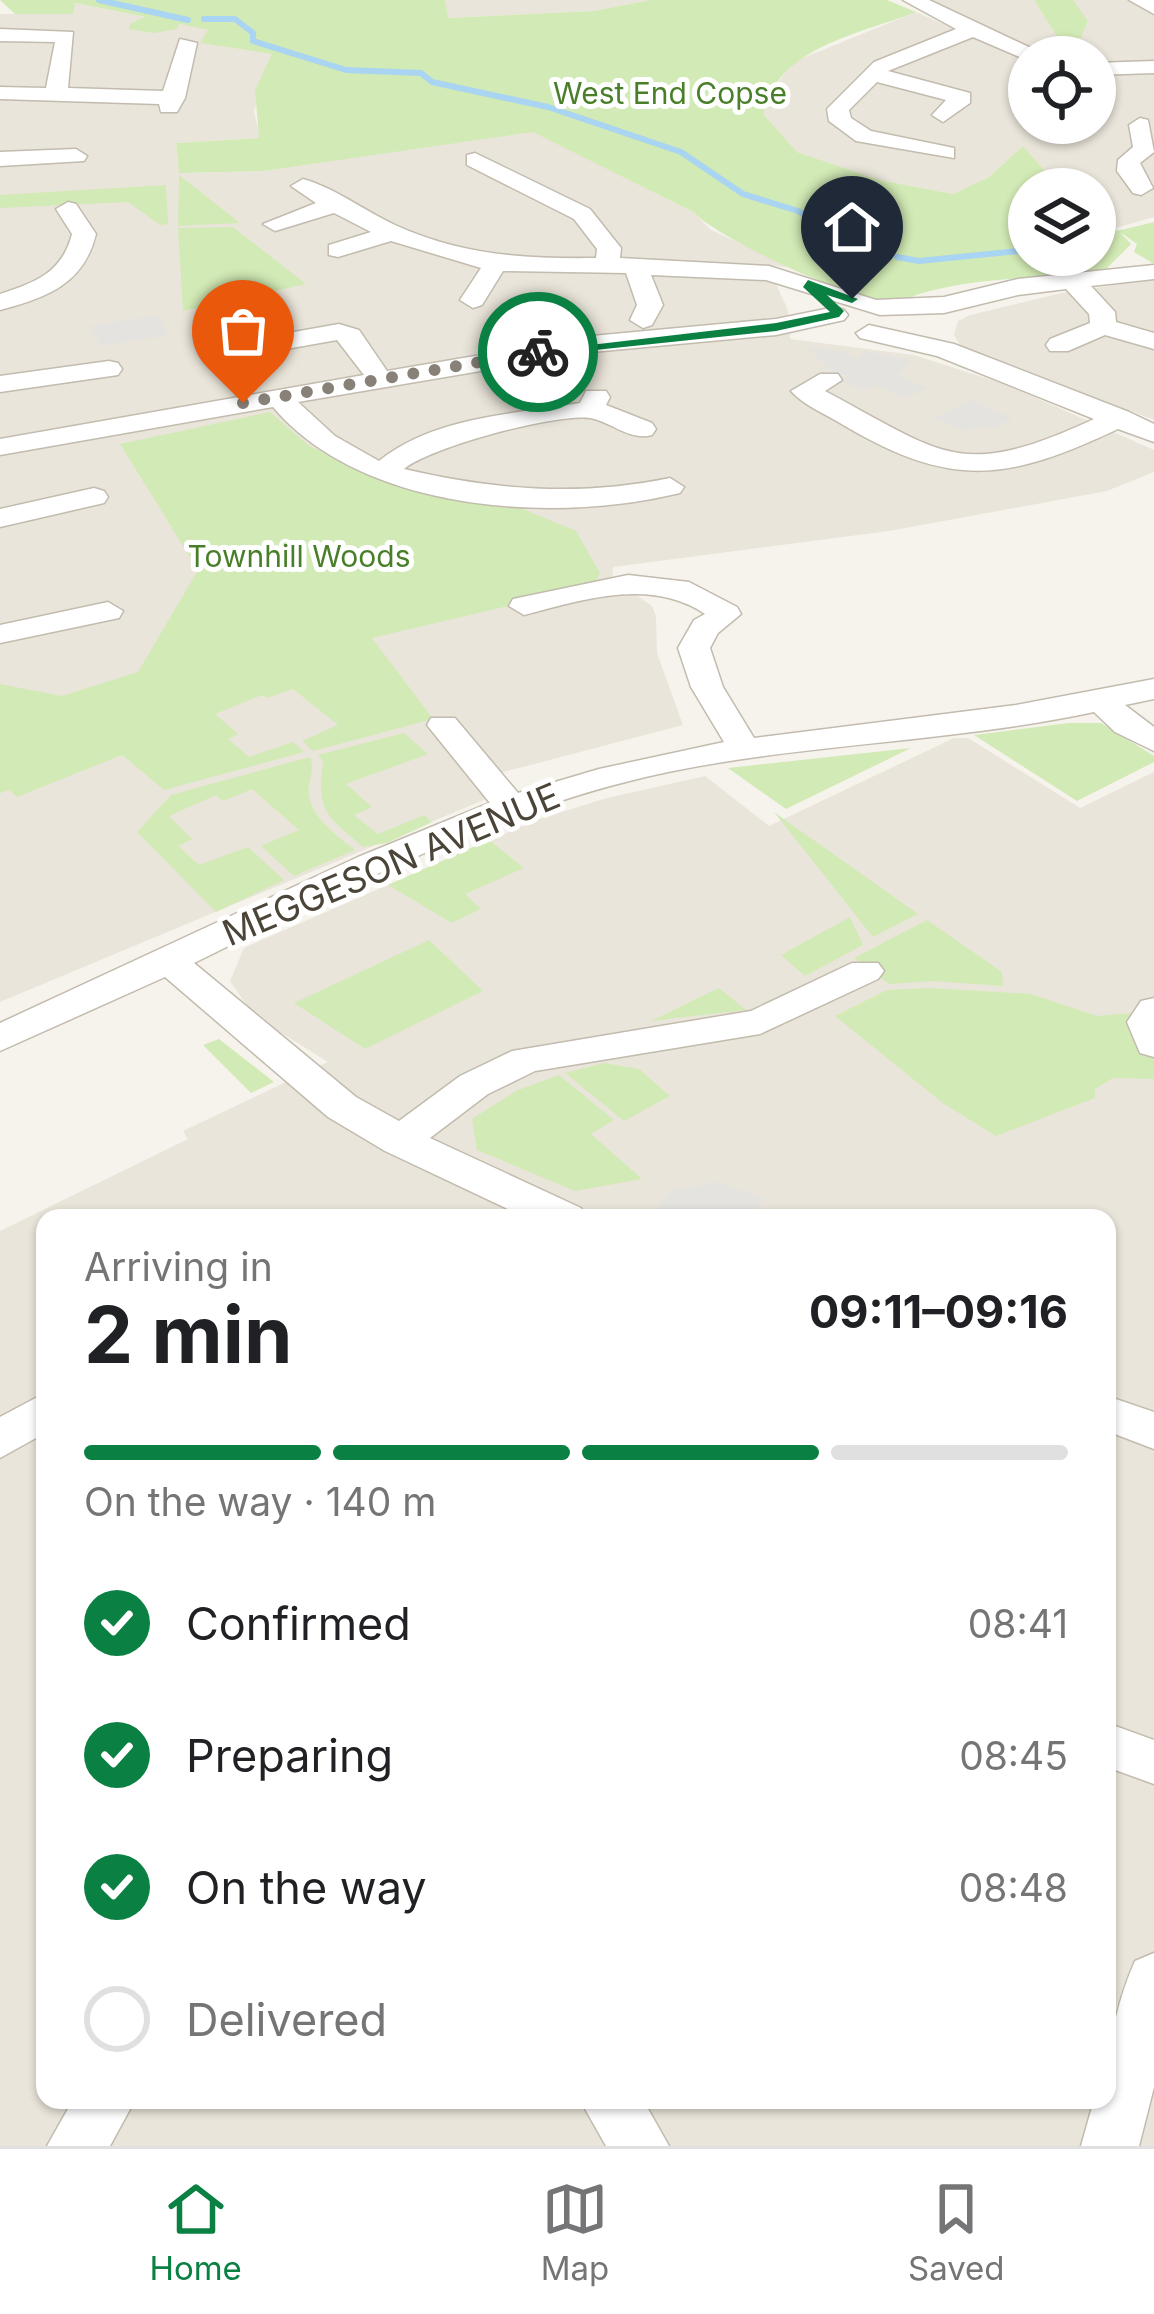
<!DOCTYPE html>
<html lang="en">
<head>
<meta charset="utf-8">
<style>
	body { margin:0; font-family:Inter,sans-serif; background:#f6f6f6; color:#202124; height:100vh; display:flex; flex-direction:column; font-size:45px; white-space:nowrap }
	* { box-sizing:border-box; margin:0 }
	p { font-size:39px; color:#757577 }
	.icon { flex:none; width:66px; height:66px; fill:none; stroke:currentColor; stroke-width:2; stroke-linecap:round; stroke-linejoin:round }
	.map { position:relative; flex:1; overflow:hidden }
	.details { position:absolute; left:36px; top:1209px; width:1080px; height:900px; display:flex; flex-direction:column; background:#fff; border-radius:24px; box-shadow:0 3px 9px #0004 }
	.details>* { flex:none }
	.buttons { position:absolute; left:1008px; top:36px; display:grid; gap:24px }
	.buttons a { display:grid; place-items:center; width:108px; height:108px; border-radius:50%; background:#fff; box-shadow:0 3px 9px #0004; font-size:60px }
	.pin { position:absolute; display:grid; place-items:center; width:102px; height:102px; color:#fff; margin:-123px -51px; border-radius:50% 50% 50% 0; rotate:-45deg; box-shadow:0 0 12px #0007 }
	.pin .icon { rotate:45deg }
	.courier { position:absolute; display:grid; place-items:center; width:120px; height:120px; margin:-60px; border:9px solid #0b8043; border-radius:50%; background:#fff; color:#222; box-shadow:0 3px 15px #0007 }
	.head em { font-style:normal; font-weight:700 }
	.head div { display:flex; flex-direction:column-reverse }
	.head { display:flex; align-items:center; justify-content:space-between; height:204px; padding:0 48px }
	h1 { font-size:78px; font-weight:700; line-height:90px }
	.bar { display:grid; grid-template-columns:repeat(4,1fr); gap:18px 12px; align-content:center; height:144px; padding:0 48px }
	.bar i { height:15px; border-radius:9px; background:#e0e0e0 }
	.bar .active { background:#0b8043 }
	.bar p { grid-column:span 4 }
	ol { padding:0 48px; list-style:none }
	li { display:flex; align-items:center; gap:36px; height:132px }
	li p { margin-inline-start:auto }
	li .icon { padding:12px; border-radius:50%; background:#0b8043; color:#fff; stroke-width:4 }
	li:last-child { color:#757577 }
	li i { width:66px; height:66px; border:6px solid #e0e0e0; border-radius:50% }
	.tab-bar { display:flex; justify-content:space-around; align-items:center; height:168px; border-top:3px solid #e0e0e0; background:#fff; font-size:33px; color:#757577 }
	.tab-bar a { display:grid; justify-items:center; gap:6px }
	.tab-bar .active { color:#0b8043 }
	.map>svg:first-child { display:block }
</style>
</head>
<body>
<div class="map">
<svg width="1154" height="2146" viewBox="0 0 1154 2146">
	<rect width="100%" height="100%" fill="#f6f3ec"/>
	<!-- residential -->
	<path fill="#eae5da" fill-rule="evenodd" d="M 445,0 L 650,0 L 594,11 L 447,18 Z
		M 913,0 L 1034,0 L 1072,56 L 1088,22 L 1073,0 L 1154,0 L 1154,217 L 1116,228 L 1095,214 L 1095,189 L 1061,189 L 1023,146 L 989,177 L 953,194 L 880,180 L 797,152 L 764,115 L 766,98 L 793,62 L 916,12 L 963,33 ZM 1029,57 L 1095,57 L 1095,123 L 1029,123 Z
		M 74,3 L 209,30 L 201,43 L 273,54 L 254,111 L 260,138 L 176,143 L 179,173 L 264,171 L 533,131 L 693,212 L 711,230 L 793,268 L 767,265 L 788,310 L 790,339 L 914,355 L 1007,385 L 1154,450 L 1154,472 L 1107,491 L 889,531 L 613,567 L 611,591 L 637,596 L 652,606 L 656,616 L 657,653 L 683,725 L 477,779 L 486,799 L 0,1002 L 0,14 L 72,14 Z
		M 1154,279 L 1154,420 L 961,346 L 954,335 L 958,321 L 970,315 L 1062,293 Z
		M 954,738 L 968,738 L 1080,808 L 1154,772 L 1154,2146 L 0,2146 L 0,1231 L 188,1139 L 183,1131 L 328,1062 L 254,1016 L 230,981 L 244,948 L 536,820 L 607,798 L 705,776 L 769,826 ZM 45,1218 L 1107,1218 L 1107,2100 L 45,2100 Z"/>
	<!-- green -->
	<path fill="#d2eab5" d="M 0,0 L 445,0 L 448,18 L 594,11 L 650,0 L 887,0 L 916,12 C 863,33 773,48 764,115 L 797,152 L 880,180 L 953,194 L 989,177 L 1023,146 L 1061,189 L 1029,189 L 1029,255 L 1095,255 L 1095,214 L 1117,231 L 1154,222 L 1154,264 L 1134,252 L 1137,244 L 1120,232 L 1131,244 L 1102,273 C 1042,278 977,277 919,294 C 913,296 908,300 902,301 C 863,308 721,240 693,212 L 533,132 L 264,171 L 179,173 L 176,143 L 259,138 L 255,90 L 272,54 L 200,43 L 208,30 L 179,24 L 177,29 L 154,33 L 129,29 L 130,24 L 145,17 L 75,3 L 73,14 L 15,14 Z
		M 1034,0 L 1073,0 L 1088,21 L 1073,56 L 1053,54 L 1058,38 Z
		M 179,175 L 240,223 L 178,226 Z
		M 166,185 L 168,224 L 160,225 L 128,202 L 0,208 L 0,195 Z
		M 233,227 L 306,284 L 183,311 L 178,228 Z
		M 270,412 L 308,445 L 365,473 L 518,507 L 576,531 L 600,573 L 593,586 L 372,638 L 433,719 L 313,751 L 302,741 L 338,725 L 293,689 L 267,698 L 262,695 L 215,714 L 238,734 L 228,739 L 249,757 L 293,742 L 304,752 L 164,790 L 122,755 L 17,797 L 10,790 L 0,793 L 0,684 L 62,696 L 138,672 L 198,570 L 120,444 Z
		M 1068,723 L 1101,723 L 1154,756 L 1154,762 L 1077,801 L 974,735 Z
		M 404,733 L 428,754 L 346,784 L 372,807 L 354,815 L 378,834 L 424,815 L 432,822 L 387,843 L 363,847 C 325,814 317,813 323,761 L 318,755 Z
		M 911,748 L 786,809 L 728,768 Z
		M 310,757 C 316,772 306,783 309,797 C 314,820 338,836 355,850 L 294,876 L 261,846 L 299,830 L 252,789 L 223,801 L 216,795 L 169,816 L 192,839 L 178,846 L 199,865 L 248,847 L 284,880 L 216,912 L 137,832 L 171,795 Z
		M 774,812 L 918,914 L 873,937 Z
		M 489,840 L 524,868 L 465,894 L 481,909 L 452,923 L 388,885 Z
		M 850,917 L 863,945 L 805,976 L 781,955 Z
		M 927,920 L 1002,972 L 1003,986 L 933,981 L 889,984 L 854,958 Z
		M 429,940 L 483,991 L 365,1049 L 294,1003 Z
		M 719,988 L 746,1010 L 651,1021 Z
		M 930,988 L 1031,994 L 1097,1016 L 1133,1013 L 1154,1056 L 1154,1079 L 1113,1078 L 1095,1089 L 1095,1098 L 996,1136 L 944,1104 L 835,1016 L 887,990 Z
		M 219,1039 L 274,1082 L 251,1093 L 203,1045 Z
		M 604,1063 L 639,1069 L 670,1096 L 624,1121 L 565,1073 Z
		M 559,1075 L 614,1120 L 591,1134 L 642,1179 L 575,1191 L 477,1150 L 472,1119 L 518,1090 Z"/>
	<!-- parking -->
	<path fill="#e5e3e0" d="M 158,315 L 169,335 L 101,346 L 90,326 Z
		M 807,347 L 841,351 L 856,360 L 865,351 L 910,360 L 897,375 L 928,388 L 906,398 L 876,386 L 864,391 L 841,380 L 848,376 L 832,372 Z
		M 971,400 L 1013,418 L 991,429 L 977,426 L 966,432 L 934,418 Z
		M 718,1182 L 764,1199 L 752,1218 L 681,1218 L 657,1209 L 671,1190 Z"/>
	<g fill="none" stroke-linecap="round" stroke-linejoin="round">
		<!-- stream -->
		<path stroke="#a9d4f2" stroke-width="6" d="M 99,0 L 188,20
			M 204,19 L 235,19 L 253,33 L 253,41 L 346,70 L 421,73 L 432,82 L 548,107 L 681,152 L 743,194 L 798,211 L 813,219 L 831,240 L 858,248
			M 1095,242 L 1104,241
			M 897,257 L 919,261 L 1029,250"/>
		<!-- minor casing -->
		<g stroke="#c2bbae" stroke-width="3">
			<path id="minor" d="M 903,0 L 929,0 L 1050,57 L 1029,61 L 973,37 L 888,71 L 970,93 L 970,103 L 943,122 L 932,115 L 946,100 L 877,82 L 849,110 L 851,118 L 871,131 L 954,148 L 954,158 L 856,141 L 829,121 L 827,109 L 874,62 L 956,29 Z
				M 1129,0 L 1154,0 L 1154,14 Z
				M 0,29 L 73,32 L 68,88 L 163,91 L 180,39 L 197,43 L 185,98 L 177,112 L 161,112 L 159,104 L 0,99 L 0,87 L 46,88 L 55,42 L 0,41 Z
				M 1154,61 L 1154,73 L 1095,75 L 1095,63 Z
				M 1140,118 L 1148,120 L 1154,152 L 1140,163 L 1153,188 L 1141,195 L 1133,193 L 1117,171 L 1118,160 L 1133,147 L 1129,125 Z
				M 76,149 L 87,156 L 84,161 L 0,166 L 0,152 Z
				M 475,153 L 590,209 L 621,248 L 620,258 L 769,266 L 876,300 L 944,297 L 1018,279 L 1154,265 L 1154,279 L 1091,286 L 1115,312 L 1116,322 L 1154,333 L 1154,349 L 1105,335 L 1068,351 L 1050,351 L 1046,345 L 1050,339 L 1090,323 L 1089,314 L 1066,289 L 1018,295 L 944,313 L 880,315 L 766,280 L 651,275 L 663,305 L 652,325 L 643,328 L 630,320 L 637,305 L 626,273 L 503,271 L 482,305 L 473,308 L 460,300 L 481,268 L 391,241 L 338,257 L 329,255 L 329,245 L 371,232 L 334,213 L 275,231 L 263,224 L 316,203 L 291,186 L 303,179 C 335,188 365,211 395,225 C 461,255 524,259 596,258 L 597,249 L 574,219 L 467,165 L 467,155 Z
				M 68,202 L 76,204 L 96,234 C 84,284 46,298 0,310 L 0,294 C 36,282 62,273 72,234 L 56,209 Z
				M 835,307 L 844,310 L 848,315 L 844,320 L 776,335 L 592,352 L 298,402 L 335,436 L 379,461 C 433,417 513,414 580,403 L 586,391 L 606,391 L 610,397 L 606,405 L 652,423 L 656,429 L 652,435 C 629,441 612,422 590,418 C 557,413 430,447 404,469 C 494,490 579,497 670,478 L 684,487 L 680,493 C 554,524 362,512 273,407 L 0,455 L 0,439 L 364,375 L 337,340 L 225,360 L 216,358 L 212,352 L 225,344 L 339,324 L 359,330 L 387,371 L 592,336 L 776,319 Z
				M 869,325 L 954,344 L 1129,412 L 1154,424 L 1154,442 L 1118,429 C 1008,481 952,489 845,426 C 828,415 804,406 791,391 L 820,374 L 838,374 L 842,380 L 825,391 C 945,455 960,481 1094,419 L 937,356 L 860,338 L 856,333 Z
				M 109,361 L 118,363 L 122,369 L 118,375 L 0,392 L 0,376 Z
				M 94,488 L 104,491 L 108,497 L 104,503 L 0,527 L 0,509 Z
				M 628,575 L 689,582 L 737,607 L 741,614 L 718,633 L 710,648 L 723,687 L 754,738 L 1016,705 L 1154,679 L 1154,699 L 1125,705 L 1154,727 L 1154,751 L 1115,732 L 1094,712 C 954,742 809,743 668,772 C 501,807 347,888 194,963 L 356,1097 L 399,1121 L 460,1076 L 512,1051 L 751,1011 L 852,963 L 878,963 L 884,971 L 878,979 L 760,1034 L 535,1071 L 488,1094 L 430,1138 L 581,1208 L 587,1218 L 527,1218 L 385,1151 L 328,1117 L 165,977 L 0,1051 L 0,1023 L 358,857 L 490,803 L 427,725 L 431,718 L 455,718 L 518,793 L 599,769 L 724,742 L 691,687 L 678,648 L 694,620 L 705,614 C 650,577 583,600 524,615 L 509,606 L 513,599 Z
				M 108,602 L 123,611 L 119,618 L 0,643 L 0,625 Z
				M 1154,998 L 1154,1057 L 1140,1053 L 1127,1022 L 1141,1001 Z
				M 45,1393 L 45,1433 L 0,1458 L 0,1417 Z
				M 1107,1396 L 1154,1412 L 1154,1449 L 1107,1431 Z
				M 1107,1723 L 1154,1740 L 1154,1784 L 1107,1767 Z
				M 1154,1953 L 1154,2087 L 1139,2146 L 1081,2146 L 1094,2100 L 1107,2100 C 1107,2051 1115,2006 1135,1961 Z
				M 73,2100 L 135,2100 L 110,2146 L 47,2146 Z
				M 580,2100 L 643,2100 L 669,2146 L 606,2146 Z"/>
		</g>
		<!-- minor -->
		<use href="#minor" fill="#fff" fill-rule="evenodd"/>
	</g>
	<!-- route -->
	<path fill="#0b8043" d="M 808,280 L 858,299 L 852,303 L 827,295 L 844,311 L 839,317 L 776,331 L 538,356 L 531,352 L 776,323 L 830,312 L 803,287 Z"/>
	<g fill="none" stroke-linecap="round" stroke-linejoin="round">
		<!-- done -->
		<path stroke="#878178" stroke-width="12" stroke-dasharray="0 21.6" d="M 243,403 L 538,352"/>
	</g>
	<g text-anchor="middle" stroke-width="10" stroke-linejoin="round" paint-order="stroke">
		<!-- far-park labels -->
		<g font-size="30" fill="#4a7f2a" stroke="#fff">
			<text x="670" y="104">West End Copse</text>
			<text x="299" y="567">Townhill Woods</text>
		</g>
		<!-- street labels -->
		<g font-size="36" fill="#4b4439" stroke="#fff">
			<text transform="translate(391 864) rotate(-23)" y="13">MEGGESON AVENUE</text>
		</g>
	</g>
</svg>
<div class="buttons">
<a><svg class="icon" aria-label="locate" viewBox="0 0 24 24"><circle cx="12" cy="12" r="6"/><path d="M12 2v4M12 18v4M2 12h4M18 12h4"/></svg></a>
<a><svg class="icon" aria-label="layers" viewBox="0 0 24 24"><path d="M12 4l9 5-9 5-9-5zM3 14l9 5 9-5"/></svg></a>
</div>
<div class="pin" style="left:243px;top:403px;background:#ea580c"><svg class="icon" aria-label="bag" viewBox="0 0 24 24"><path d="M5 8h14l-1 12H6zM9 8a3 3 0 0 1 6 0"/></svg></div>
<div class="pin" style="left:852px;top:299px;background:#1f2937"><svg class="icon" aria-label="home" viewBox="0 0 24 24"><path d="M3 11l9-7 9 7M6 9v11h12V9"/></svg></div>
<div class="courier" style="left:538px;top:352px"><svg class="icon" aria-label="bike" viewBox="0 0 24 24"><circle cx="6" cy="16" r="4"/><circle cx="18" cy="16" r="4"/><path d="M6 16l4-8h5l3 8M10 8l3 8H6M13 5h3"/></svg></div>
<section class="details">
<div class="head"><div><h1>2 min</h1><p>Arriving in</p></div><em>09:11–09:16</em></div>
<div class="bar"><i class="active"></i><i class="active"></i><i class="active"></i><i></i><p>On the way · 140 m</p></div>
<ol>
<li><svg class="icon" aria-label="check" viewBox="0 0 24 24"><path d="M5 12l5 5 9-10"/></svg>Confirmed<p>08:41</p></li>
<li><svg class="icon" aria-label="check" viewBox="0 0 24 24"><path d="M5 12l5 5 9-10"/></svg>Preparing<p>08:45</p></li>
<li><svg class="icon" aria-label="check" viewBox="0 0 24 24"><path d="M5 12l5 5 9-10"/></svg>On the way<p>08:48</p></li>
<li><i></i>Delivered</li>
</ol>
</section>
</div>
<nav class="tab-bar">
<a class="active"><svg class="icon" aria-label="home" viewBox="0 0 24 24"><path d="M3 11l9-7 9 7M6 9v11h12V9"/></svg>Home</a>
<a><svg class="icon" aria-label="map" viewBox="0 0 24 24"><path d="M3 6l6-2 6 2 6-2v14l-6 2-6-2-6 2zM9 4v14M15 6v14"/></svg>Map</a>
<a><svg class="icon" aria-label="saved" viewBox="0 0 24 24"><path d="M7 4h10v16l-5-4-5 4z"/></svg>Saved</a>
</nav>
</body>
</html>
